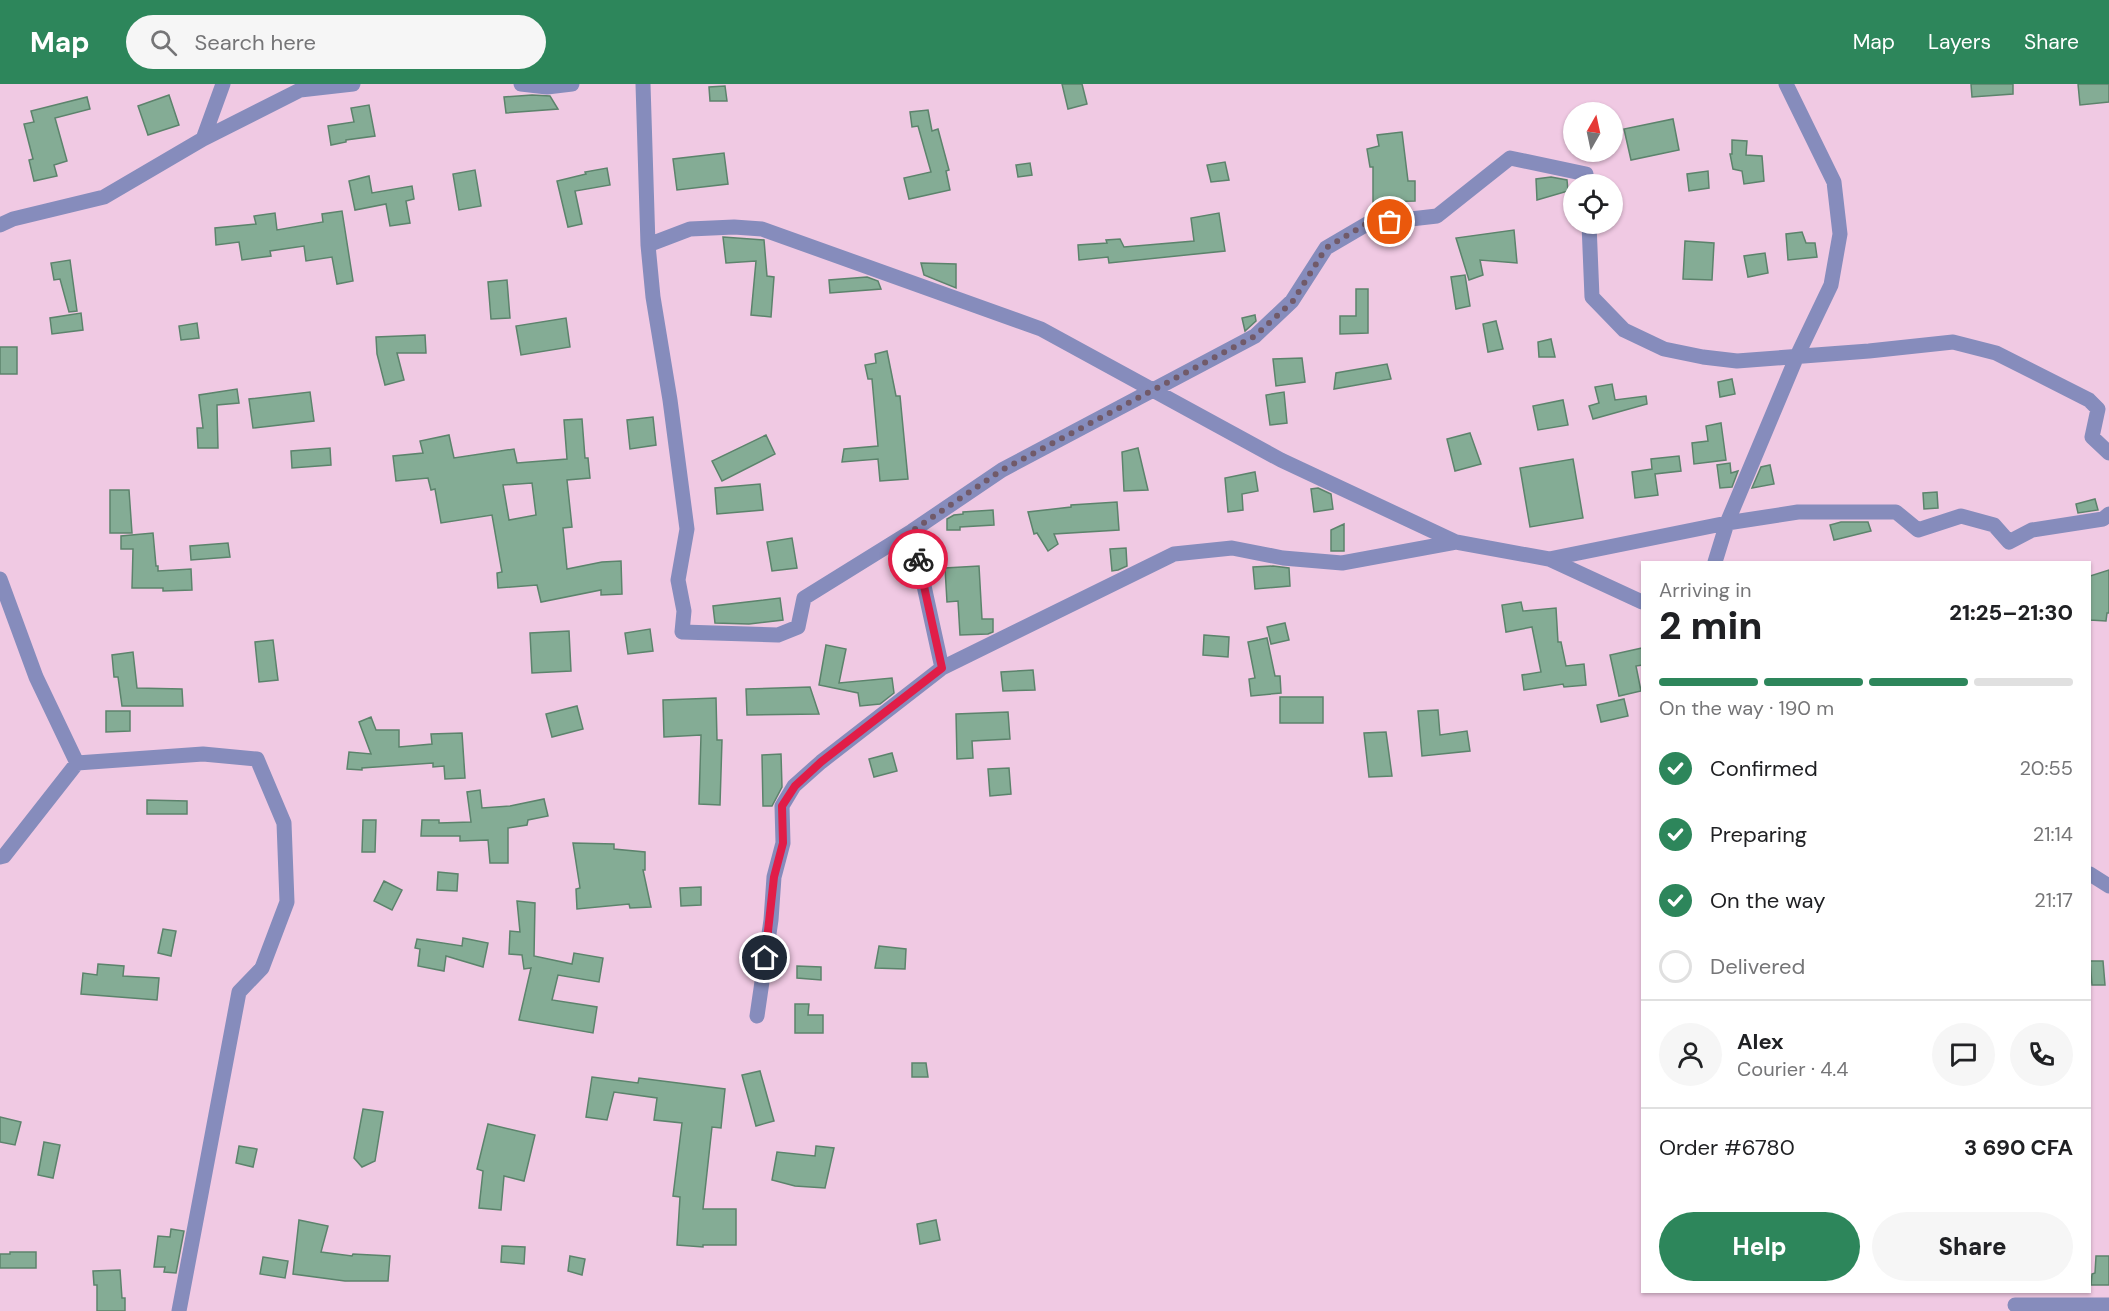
<!DOCTYPE html>
<html lang="en">
<head>
<meta charset="utf-8">
<style>
	body { margin:0; font-family:"DM Sans",sans-serif; background:#f6f6f6; color:#202124; height:100vh; display:flex; flex-direction:column; font-size:22px; white-space:nowrap }
	* { box-sizing:border-box; margin:0 }
	p { font-size:20px; color:#757577 }
	.icon { flex:none; width:33px; height:33px; fill:none; stroke:currentColor; stroke-width:2; stroke-linecap:round; stroke-linejoin:round }
	.map { position:relative; flex:1; overflow:hidden }
	.drawer { position:absolute; left:1641px; top:477px; width:450px; height:732px; display:flex; flex-direction:column; background:#fff; border-radius:0px; box-shadow:0 2px 4px #0004 }
	.drawer>* { flex:none }
	.needle { width:39px; rotate:9deg }
	.controls { position:absolute; left:1563px; top:18px; display:grid; gap:12px }
	.controls a { display:grid; place-items:center; width:60px; height:60px; border-radius:50%; background:#fff; box-shadow:0 2px 4px #0004; font-size:30px }
	.pin { position:absolute; display:grid; place-items:center; width:51px; height:51px; color:#fff; margin:-26px; border:3px solid #fff; border-radius:50%; box-shadow:0 2px 6px #0007 }
	.courier { position:absolute; display:grid; place-items:center; width:60px; height:60px; margin:-30px; border:4px solid #e11d48; border-radius:50%; background:#fff; color:#222; box-shadow:0 2px 8px #0007 }
	.head em { font-style:normal; font-weight:800 }
	.head div { display:flex; flex-direction:column-reverse }
	.head { display:flex; align-items:center; justify-content:space-between; height:102px; padding:0 18px }
	h1 { font-size:39px; font-weight:800; line-height:45px }
	.bar { display:grid; grid-template-columns:repeat(4,1fr); gap:9px 6px; align-content:center; height:72px; padding:0 18px }
	.bar i { height:8px; border-radius:4px; background:#e0e0e0 }
	.bar .active { background:#2d865b }
	.bar p { grid-column:span 4 }
	.line { display:flex; align-items:center; gap:15px; padding:0 18px; border-top:2px solid #e0e0e0 }
	.line div { flex:1 }
	.round { display:grid; place-items:center; flex:none; width:63px; height:63px; border-radius:32px; background:#f6f6f6 }
	ol { padding:0 18px; list-style:none }
	li { display:flex; align-items:center; gap:18px; height:66px }
	li p { margin-inline-start:auto }
	li .icon { padding:6px; border-radius:50%; background:#2d865b; color:#fff; stroke-width:4 }
	li:last-child { color:#757577 }
	li i { width:33px; height:33px; border:3px solid #e0e0e0; border-radius:50% }
	.cta { display:flex; gap:12px; margin-top:auto; padding:12px 18px }
	.cta a { flex:1; height:69px; border-radius:36px; background:#2d865b; color:#fff; font-size:24px; font-weight:800; line-height:69px; text-align:center }
	.cta a+a { background:#f6f6f6; color:#202124 }
	header { display:flex; align-items:center; gap:36px; box-sizing:border-box; height:84px; padding:0 30px; background:#2d865b; color:#fff }
	header strong { font-size:28px }
	nav { display:flex; gap:33px; margin-inline-start:auto; font-size:21px }
	.search { width:420px; height:54px; background:#f6f6f6; display:flex; align-items:center; gap:15px; box-sizing:border-box; padding:0 21px; border-radius:33px; color:#757577; font-size:22px }
	.map>svg:first-child { display:block }
</style>
</head>
<body>
<header>
<strong>Map</strong>
<div class="search"><svg class="icon" aria-label="search" viewBox="0 0 24 24"><circle cx="10" cy="10" r="6"/><path d="M15 15l6 6"/></svg>Search here</div>
<nav><a>Map</a><a>Layers</a><a>Share</a></nav>
</header>
<div class="map">
<svg width="2109" height="1227" viewBox="0 0 2109 1227">
	<rect width="100%" height="100%" fill="#f0c9e3"/>
	<!-- building -->
	<path fill="#84ac95" stroke="#5c836c" stroke-width="1.5" fill-rule="evenodd" d="M 1062,0 L 1082,0 L 1087,20 L 1068,25 Z
		M 1971,0 L 2013,0 L 2013,10 L 1972,13 Z
		M 2078,0 L 2109,0 L 2109,18 L 2080,21 Z
		M 725,2 L 727,17 L 710,17 L 709,3 Z
		M 169,11 L 179,41 L 148,51 L 138,22 Z
		M 532,11 L 550,12 L 558,25 L 506,29 L 504,13 Z
		M 87,13 L 90,25 L 55,34 L 67,77 L 54,81 L 57,92 L 34,97 L 29,76 L 33,75 L 24,40 L 34,38 L 31,27 Z
		M 369,21 L 375,52 L 346,56 L 346,58 L 331,61 L 328,42 L 354,38 L 351,24 Z
		M 928,26 L 932,47 L 938,45 L 949,86 L 946,87 L 950,106 L 909,115 L 904,94 L 931,88 L 918,42 L 912,43 L 910,28 Z
		M 1673,35 L 1679,66 L 1631,76 L 1624,45 Z
		M 1402,48 L 1408,97 L 1415,97 L 1415,117 L 1373,118 L 1373,83 L 1370,83 L 1367,65 L 1379,62 L 1377,51 Z
		M 1732,56 L 1747,57 L 1746,71 L 1762,72 L 1764,97 L 1744,100 L 1742,87 L 1733,85 L 1730,70 L 1732,70 Z
		M 724,69 L 728,100 L 677,106 L 673,75 Z
		M 1225,78 L 1229,96 L 1211,98 L 1207,81 Z
		M 1030,79 L 1032,91 L 1018,93 L 1016,81 Z
		M 607,84 L 610,101 L 575,107 L 582,140 L 568,143 L 557,97 L 586,90 L 585,88 Z
		M 475,86 L 481,122 L 459,126 L 453,90 Z
		M 1708,87 L 1709,104 L 1689,107 L 1687,90 Z
		M 369,92 L 372,109 L 412,102 L 414,115 L 406,117 L 410,139 L 390,142 L 386,120 L 355,126 L 349,97 Z
		M 1551,93 L 1567,96 L 1568,107 L 1537,116 L 1536,95 Z
		M 342,127 L 353,197 L 337,200 L 332,173 L 306,177 L 304,162 L 270,167 L 271,172 L 242,176 L 239,158 L 216,161 L 215,144 L 256,140 L 254,132 L 275,129 L 277,146 L 323,138 L 322,130 Z
		M 1219,129 L 1225,167 L 1109,179 L 1108,173 L 1079,176 L 1078,161 L 1107,159 L 1106,156 L 1120,155 L 1124,163 L 1194,157 L 1191,134 Z
		M 1514,146 L 1517,179 L 1480,176 L 1483,191 L 1469,196 L 1456,154 Z
		M 1802,148 L 1806,159 L 1815,159 L 1817,173 L 1788,176 L 1786,150 Z
		M 723,153 L 764,156 L 767,192 L 774,193 L 771,233 L 751,231 L 756,177 L 726,179 Z
		M 1685,157 L 1714,159 L 1712,196 L 1683,195 Z
		M 1765,169 L 1768,189 L 1748,193 L 1744,172 Z
		M 70,176 L 77,227 L 69,228 L 60,195 L 54,196 L 51,179 Z
		M 921,179 L 956,180 L 956,204 L 924,191 Z
		M 1465,191 L 1470,222 L 1456,225 L 1451,193 Z
		M 867,193 L 878,197 L 881,205 L 830,209 L 829,196 Z
		M 507,196 L 510,234 L 491,235 L 488,198 Z
		M 1356,205 L 1368,205 L 1368,249 L 1340,250 L 1340,232 L 1356,232 Z
		M 81,229 L 83,246 L 52,250 L 50,234 Z
		M 1255,231 L 1256,237 L 1245,247 L 1242,234 Z
		M 566,234 L 570,263 L 521,271 L 516,242 Z
		M 1496,237 L 1503,265 L 1488,268 L 1483,240 Z
		M 197,239 L 199,254 L 181,256 L 179,242 Z
		M 425,251 L 426,269 L 397,269 L 404,296 L 385,301 L 377,270 L 376,253 Z
		M 1551,255 L 1555,273 L 1539,273 L 1538,258 Z
		M 0,263 L 17,263 L 17,290 L 0,290 Z
		M 887,267 L 896,312 L 900,312 L 908,395 L 880,397 L 878,375 L 842,378 L 844,365 L 878,362 L 872,295 L 868,295 L 865,281 L 876,279 L 875,270 Z
		M 1302,274 L 1305,298 L 1276,302 L 1273,275 Z
		M 1387,280 L 1391,295 L 1334,305 L 1336,289 Z
		M 1732,295 L 1735,310 L 1720,313 L 1718,298 Z
		M 1612,300 L 1615,316 L 1646,312 L 1647,320 L 1593,335 L 1589,322 L 1599,319 L 1595,303 Z
		M 237,305 L 239,319 L 217,321 L 218,364 L 198,364 L 197,344 L 203,344 L 199,311 Z
		M 310,308 L 314,337 L 253,344 L 249,315 Z
		M 1284,308 L 1287,339 L 1270,341 L 1266,311 Z
		M 1563,316 L 1568,341 L 1538,346 L 1533,322 Z
		M 653,333 L 656,361 L 630,365 L 627,336 Z
		M 582,335 L 585,374 L 588,374 L 590,394 L 567,396 L 572,443 L 563,444 L 567,485 L 602,478 L 621,477 L 622,510 L 601,511 L 601,506 L 541,518 L 537,501 L 498,504 L 497,489 L 502,488 L 492,431 L 441,439 L 435,405 L 431,406 L 428,394 L 396,397 L 393,372 L 423,369 L 420,357 L 449,351 L 454,374 L 514,365 L 517,379 L 567,375 L 564,336 ZM 532,399 L 536,431 L 509,436 L 503,401 Z
		M 1721,339 L 1726,376 L 1694,380 L 1692,359 L 1708,357 L 1706,342 Z
		M 1470,349 L 1481,380 L 1455,387 L 1447,355 Z
		M 766,351 L 775,370 L 722,397 L 712,377 Z
		M 330,364 L 331,381 L 292,384 L 291,367 Z
		M 1138,364 L 1148,406 L 1124,407 L 1122,368 Z
		M 1679,372 L 1681,387 L 1655,390 L 1658,411 L 1635,414 L 1632,388 L 1652,385 L 1651,375 Z
		M 1573,375 L 1583,434 L 1530,443 L 1520,384 Z
		M 1730,379 L 1731,389 L 1738,387 L 1732,403 L 1720,404 L 1717,381 Z
		M 1770,381 L 1774,400 L 1752,404 L 1761,383 Z
		M 1255,388 L 1258,407 L 1242,410 L 1243,426 L 1228,428 L 1225,394 Z
		M 760,400 L 763,426 L 717,430 L 715,404 Z
		M 1318,404 L 1331,410 L 1333,425 L 1314,428 L 1311,405 Z
		M 110,406 L 129,406 L 132,449 L 110,449 Z
		M 1937,408 L 1938,424 L 1924,425 L 1923,409 Z
		M 2095,415 L 2098,426 L 2078,429 L 2076,420 Z
		M 1117,418 L 1119,446 L 1054,450 L 1058,460 L 1048,467 L 1037,449 L 1034,450 L 1028,428 L 1071,423 L 1071,421 Z
		M 993,426 L 994,441 L 960,443 L 960,446 L 947,446 L 947,435 L 954,431 L 963,430 L 963,428 Z
		M 1841,438 L 1868,438 L 1871,447 L 1834,456 L 1830,441 Z
		M 1344,440 L 1344,467 L 1331,467 L 1331,446 Z
		M 153,449 L 156,482 L 158,482 L 158,487 L 191,485 L 192,506 L 163,507 L 163,504 L 132,504 L 133,465 L 121,465 L 121,452 Z
		M 792,454 L 797,484 L 772,487 L 767,458 Z
		M 228,459 L 230,473 L 191,476 L 190,462 Z
		M 1126,464 L 1127,482 L 1118,486 L 1112,487 L 1110,465 Z
		M 979,482 L 982,535 L 993,535 L 993,548 L 988,550 L 960,551 L 958,517 L 947,518 L 945,484 Z
		M 1273,482 L 1289,484 L 1290,502 L 1255,505 L 1253,483 Z
		M 2109,486 L 2109,529 L 2107,529 L 2106,537 L 2090,536 L 2090,492 Z
		M 780,514 L 783,536 L 749,540 L 715,539 L 713,522 Z
		M 1521,518 L 1523,527 L 1556,524 L 1558,558 L 1561,558 L 1566,582 L 1584,580 L 1586,601 L 1564,603 L 1563,600 L 1524,606 L 1522,591 L 1541,588 L 1532,543 L 1506,548 L 1502,521 Z
		M 1285,539 L 1289,556 L 1271,560 L 1267,543 Z
		M 650,545 L 653,567 L 628,570 L 625,549 Z
		M 569,547 L 571,587 L 532,589 L 530,549 Z
		M 1204,551 L 1229,553 L 1228,573 L 1203,571 Z
		M 1267,554 L 1275,592 L 1280,592 L 1281,609 L 1251,612 L 1249,595 L 1255,594 L 1248,558 Z
		M 273,556 L 278,596 L 259,598 L 255,558 Z
		M 826,561 L 846,565 L 839,599 L 892,594 L 894,609 L 880,620 L 860,622 L 858,609 L 819,601 Z
		M 1642,564 L 1642,581 L 1636,582 L 1641,607 L 1619,612 L 1610,571 Z
		M 133,568 L 137,604 L 182,605 L 183,622 L 122,622 L 118,593 L 114,593 L 112,571 Z
		M 1033,586 L 1035,606 L 1003,607 L 1001,588 Z
		M 810,603 L 819,630 L 747,631 L 746,605 Z
		M 1280,613 L 1323,613 L 1323,639 L 1280,639 Z
		M 716,614 L 717,656 L 722,656 L 720,721 L 699,720 L 701,651 L 664,653 L 663,616 Z
		M 1624,615 L 1628,632 L 1601,638 L 1597,621 Z
		M 577,622 L 583,645 L 552,653 L 546,630 Z
		M 1438,626 L 1440,651 L 1467,647 L 1470,667 L 1422,672 L 1418,627 Z
		M 106,627 L 130,627 L 130,647 L 106,648 Z
		M 1008,628 L 1010,655 L 972,657 L 973,674 L 957,675 L 956,630 Z
		M 371,633 L 376,646 L 399,646 L 399,663 L 432,660 L 431,650 L 462,649 L 465,694 L 445,695 L 444,682 L 433,683 L 433,679 L 362,684 L 362,686 L 347,685 L 349,668 L 371,670 L 359,638 Z
		M 1386,648 L 1392,692 L 1369,693 L 1364,649 Z
		M 892,669 L 897,687 L 874,693 L 869,675 Z
		M 781,670 L 782,703 L 772,722 L 763,722 L 762,671 Z
		M 1009,684 L 1011,710 L 990,712 L 988,685 Z
		M 480,706 L 482,724 L 510,722 L 544,715 L 548,732 L 528,736 L 527,741 L 508,744 L 508,779 L 490,779 L 488,756 L 460,757 L 460,752 L 421,752 L 422,736 L 439,736 L 439,739 L 471,738 L 467,708 Z
		M 147,716 L 187,717 L 187,730 L 147,730 Z
		M 363,736 L 376,736 L 375,768 L 362,768 Z
		M 573,759 L 614,760 L 614,765 L 645,768 L 645,786 L 643,786 L 651,823 L 630,824 L 629,820 L 577,825 L 576,805 L 580,804 Z
		M 438,788 L 458,790 L 457,807 L 437,806 Z
		M 384,797 L 402,806 L 392,826 L 374,817 Z
		M 701,803 L 701,821 L 681,822 L 680,804 Z
		M 517,817 L 535,819 L 534,872 L 572,880 L 574,869 L 603,874 L 599,898 L 558,891 L 552,916 L 597,923 L 593,949 L 519,936 L 531,884 L 524,885 L 522,871 L 509,870 L 510,847 L 520,848 Z
		M 163,845 L 176,847 L 171,872 L 158,869 Z
		M 463,854 L 488,859 L 483,883 L 446,872 L 444,887 L 418,882 L 420,865 L 415,864 L 417,855 L 462,862 Z
		M 879,862 L 906,865 L 905,885 L 875,884 Z
		M 2090,877 L 2103,877 L 2105,901 L 2092,901 Z
		M 98,880 L 124,882 L 123,892 L 159,894 L 157,916 L 81,910 L 83,889 L 97,891 Z
		M 797,882 L 821,883 L 821,896 L 797,894 Z
		M 795,920 L 809,920 L 808,931 L 823,931 L 823,949 L 795,949 Z
		M 912,979 L 926,979 L 928,993 L 912,993 Z
		M 760,987 L 774,1037 L 756,1042 L 742,991 Z
		M 592,993 L 638,999 L 639,994 L 725,1005 L 721,1044 L 712,1043 L 703,1125 L 736,1125 L 736,1161 L 703,1161 L 703,1163 L 677,1161 L 680,1113 L 673,1112 L 682,1039 L 654,1036 L 657,1014 L 614,1008 L 607,1036 L 586,1033 Z
		M 363,1025 L 383,1028 L 375,1077 L 362,1083 L 354,1074 Z
		M 0,1033 L 21,1038 L 15,1061 L 0,1058 Z
		M 488,1040 L 535,1051 L 524,1097 L 504,1092 L 501,1126 L 479,1124 L 483,1087 L 477,1085 Z
		M 44,1058 L 60,1061 L 53,1094 L 38,1091 Z
		M 239,1062 L 257,1065 L 253,1083 L 236,1079 Z
		M 816,1062 L 834,1064 L 825,1104 L 795,1102 L 772,1096 L 777,1068 L 815,1072 Z
		M 299,1136 L 328,1142 L 321,1168 L 352,1172 L 353,1170 L 390,1172 L 388,1197 L 345,1197 L 293,1190 Z
		M 936,1136 L 940,1156 L 920,1160 L 917,1140 Z
		M 171,1145 L 184,1147 L 176,1189 L 164,1188 L 165,1183 L 154,1183 L 158,1152 L 170,1153 Z
		M 502,1162 L 525,1163 L 524,1180 L 501,1178 Z
		M 10,1168 L 36,1168 L 36,1184 L 0,1184 L 0,1170 L 10,1170 Z
		M 570,1172 L 585,1175 L 582,1191 L 568,1187 Z
		M 2096,1172 L 2109,1172 L 2109,1201 L 2091,1201 L 2092,1190 L 2095,1189 Z
		M 263,1173 L 288,1177 L 285,1194 L 260,1190 Z
		M 120,1186 L 122,1214 L 125,1214 L 125,1227 L 97,1227 L 97,1201 L 94,1201 L 93,1187 Z"/>
	<g fill="none" stroke-linecap="round" stroke-linejoin="round">
		<!-- minor -->
		<path stroke="#868cbc" stroke-width="15" d="M 521,0 L 547,3 L 572,0
			M 643,0 L 648,161 L 653,213 L 670,316 L 687,445 L 678,496 L 684,527 L 682,548 L 778,551 L 798,543 L 804,514 L 912,447 L 1002,386 L 1255,252 L 1292,217 L 1326,164 L 1367,140 L 1437,132 L 1510,74 L 1586,90 L 1587,100
			M 203,55 L 223,0
			M 1589,140 L 1592,213 L 1624,246 L 1664,265 L 1703,273 L 1737,277 L 1869,267 L 1953,258 L 1996,269 L 2089,316 L 2098,325 L 2092,353 L 2109,369
			M 0,141 L 13,135 L 104,113 L 203,55 L 300,6 L 353,0
			M 648,161 L 690,145 L 734,143 L 762,145 L 1041,245 L 1281,376 L 1456,458 L 1549,475 L 1642,518
			M 912,447 L 942,584
			M 1549,475 L 1727,439 L 1798,428 L 1896,428 L 1918,446 L 1961,432 L 1994,441 L 2009,458 L 2032,446 L 2103,435 L 2109,430
			M 1715,478 L 1727,439 L 1797,272 L 1831,201 L 1840,150 L 1834,98 L 1786,0
			M 0,495 L 36,593 L 77,679
			M 0,773 L 4,772 L 77,679 L 203,670 L 257,675 L 284,739 L 287,818 L 262,884 L 239,908 L 179,1227
			M 2090,790 L 2109,802
			M 757,932 L 771,836 L 774,793 L 783,759 L 782,722 L 794,702 L 821,678 L 942,584 L 1174,470 L 1232,464 L 1283,474 L 1342,479 L 1456,458
			M 2015,1221 L 2109,1221"/>
	</g>
	<g fill="none" stroke-linecap="round" stroke-linejoin="round">
		<!-- done -->
		<path stroke="#715a69" stroke-width="6" stroke-dasharray="0 10.8" d="M 918,475 L 912,447 L 1002,386 L 1255,252 L 1293,217 L 1326,164 L 1366,140 L 1390,138"/>
		<!-- route -->
		<path stroke="#e11d48" stroke-width="8" d="M 765,874 L 774,793 L 783,759 L 782,722 L 795,702 L 821,678 L 942,584 L 918,475"/>
	</g>
</svg>
<div class="controls">
<a><svg class="needle" viewBox="-14 -14 28 28"><path d="M0-13l5 13h-10z" fill="#e53935"/><path d="M0 13l5-13h-10z" fill="#757577"/></svg></a>
<a><svg class="icon" aria-label="locate" viewBox="0 0 24 24"><circle cx="12" cy="12" r="6"/><path d="M12 2v4M12 18v4M2 12h4M18 12h4"/></svg></a>
</div>
<div class="pin" style="left:1390px;top:138px;background:#ea580c"><svg class="icon" aria-label="bag" viewBox="0 0 24 24"><path d="M5 8h14l-1 12H6zM9 8a3 3 0 0 1 6 0"/></svg></div>
<div class="pin" style="left:765px;top:874px;background:#1f2937"><svg class="icon" aria-label="home" viewBox="0 0 24 24"><path d="M3 11l9-7 9 7M6 9v11h12V9"/></svg></div>
<div class="courier" style="left:918px;top:475px"><svg class="icon" aria-label="bike" viewBox="0 0 24 24"><circle cx="6" cy="16" r="4"/><circle cx="18" cy="16" r="4"/><path d="M6 16l4-8h5l3 8M10 8l3 8H6M13 5h3"/></svg></div>
<section class="drawer">
<div class="head"><div><h1>2 min</h1><p>Arriving in</p></div><em>21:25–21:30</em></div>
<div class="bar"><i class="active"></i><i class="active"></i><i class="active"></i><i></i><p>On the way · 190 m</p></div>
<ol>
<li><svg class="icon" aria-label="check" viewBox="0 0 24 24"><path d="M5 12l5 5 9-10"/></svg>Confirmed<p>20:55</p></li>
<li><svg class="icon" aria-label="check" viewBox="0 0 24 24"><path d="M5 12l5 5 9-10"/></svg>Preparing<p>21:14</p></li>
<li><svg class="icon" aria-label="check" viewBox="0 0 24 24"><path d="M5 12l5 5 9-10"/></svg>On the way<p>21:17</p></li>
<li><i></i>Delivered</li>
</ol>
<div class="line" style="height:108px"><a class="round"><svg class="icon" aria-label="person" viewBox="0 0 24 24"><circle cx="12" cy="8" r="4"/><path d="M4 21q1-7 8-7t8 7"/></svg></a><div><b>Alex</b><p>Courier · 4.4</p></div><a class="round"><svg class="icon" aria-label="chat" viewBox="0 0 24 24"><path d="M4 5h16v11H9l-5 4z"/></svg></a><a class="round"><svg class="icon" aria-label="phone" viewBox="0 0 24 24"><path d="M5 4h4l2 5-3 2q2 4 5 5l2-3 5 2v4C11 20 4 13 5 4z"/></svg></a></div>
<div class="line" style="height:78px"><div>Order #6780</div><b>3 690 CFA</b></div>
<div class="cta"><a>Help</a><a>Share</a></div>
</section>
</div>
</body>
</html>
